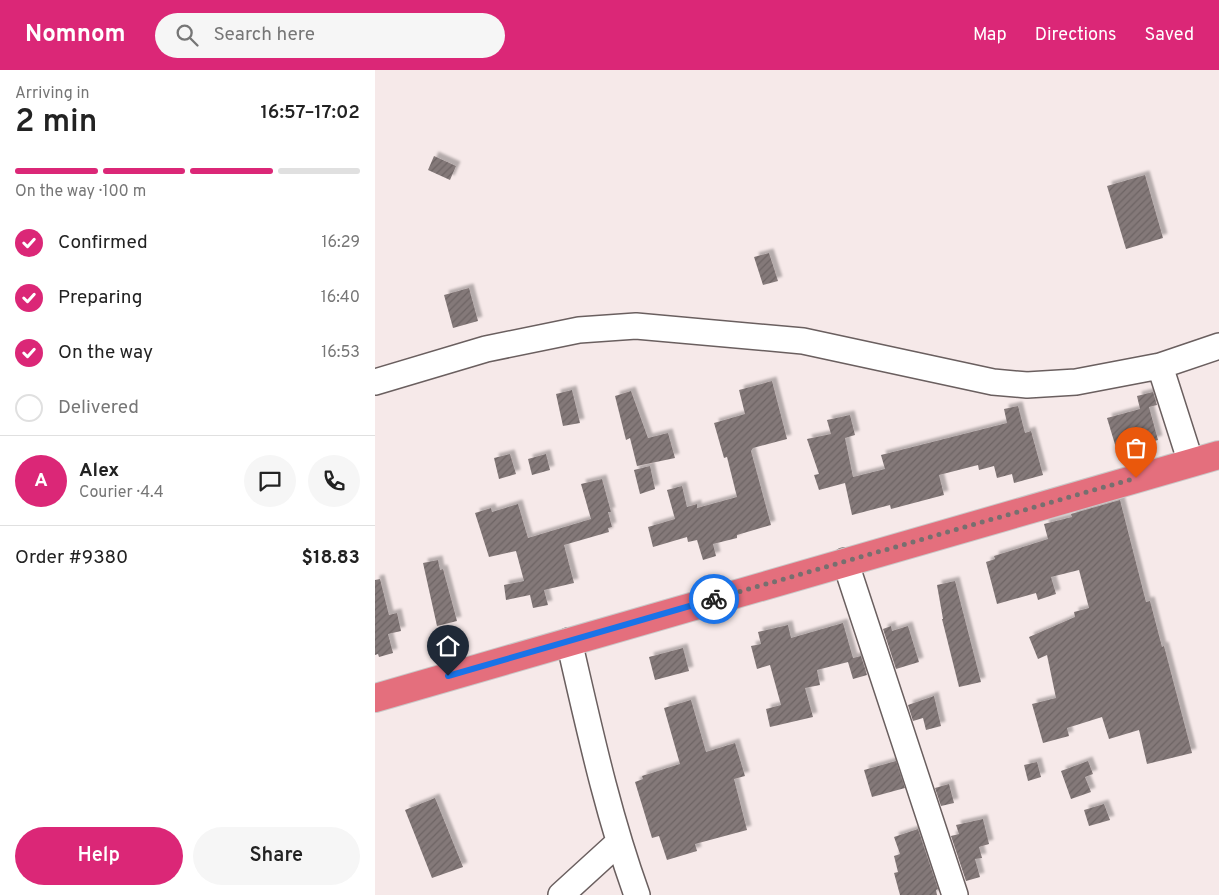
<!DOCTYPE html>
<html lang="en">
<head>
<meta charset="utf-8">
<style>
	body { margin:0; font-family:Overpass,sans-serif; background:#f6f6f6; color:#222; height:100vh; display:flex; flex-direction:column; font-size:19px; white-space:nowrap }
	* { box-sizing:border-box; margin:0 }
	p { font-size:16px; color:#767676 }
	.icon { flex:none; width:28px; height:28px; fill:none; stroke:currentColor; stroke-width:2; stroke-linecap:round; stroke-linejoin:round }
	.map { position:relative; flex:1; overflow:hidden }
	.drawer { display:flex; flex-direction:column; background:#fff; width:375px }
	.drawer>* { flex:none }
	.pin { position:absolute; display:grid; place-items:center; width:42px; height:42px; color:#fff; margin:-51px -21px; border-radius:50% 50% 50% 0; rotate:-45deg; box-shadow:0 0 5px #0007 }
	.pin .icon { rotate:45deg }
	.courier { position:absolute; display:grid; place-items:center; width:50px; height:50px; margin:-25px; border:4px solid #1a73e8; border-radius:50%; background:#fff; color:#222; box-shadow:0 1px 6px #0007 }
	.summary em { font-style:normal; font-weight:600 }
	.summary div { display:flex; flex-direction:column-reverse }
	.summary { display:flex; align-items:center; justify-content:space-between; height:85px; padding:0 15px }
	h1 { font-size:32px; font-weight:600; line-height:38px }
	.bar { display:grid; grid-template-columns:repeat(4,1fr); gap:8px 5px; align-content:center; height:60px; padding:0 15px }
	.bar i { height:6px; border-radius:4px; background:#e0e0e0 }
	.bar .current { background:#db2777 }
	.bar p { grid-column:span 4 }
	.line { display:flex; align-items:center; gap:12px; padding:0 15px; border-top:1px solid #e0e0e0 }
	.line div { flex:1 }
	.round { display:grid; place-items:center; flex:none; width:52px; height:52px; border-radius:26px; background:#f6f6f6 }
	ol { padding:0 15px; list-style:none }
	li { display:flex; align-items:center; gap:15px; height:55px }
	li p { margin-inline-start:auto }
	li .icon { padding:5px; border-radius:50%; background:#db2777; color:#fff; stroke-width:4 }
	li:last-child { color:#767676 }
	li i { width:28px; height:28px; border:2px solid #e0e0e0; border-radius:50% }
	.action { display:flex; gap:10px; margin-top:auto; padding:10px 15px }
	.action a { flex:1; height:58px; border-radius:30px; background:#db2777; color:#fff; font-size:20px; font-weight:600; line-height:58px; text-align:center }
	.action a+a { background:#f6f6f6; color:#222 }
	header { display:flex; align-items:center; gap:30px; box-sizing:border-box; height:70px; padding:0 25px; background:#db2777; color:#fff }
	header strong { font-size:24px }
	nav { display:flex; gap:28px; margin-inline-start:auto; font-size:18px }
	.search { width:350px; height:45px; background:#f6f6f6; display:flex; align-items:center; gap:12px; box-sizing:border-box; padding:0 18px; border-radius:28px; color:#767676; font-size:19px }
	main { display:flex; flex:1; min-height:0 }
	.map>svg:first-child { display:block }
</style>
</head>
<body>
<header>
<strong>Nomnom</strong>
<div class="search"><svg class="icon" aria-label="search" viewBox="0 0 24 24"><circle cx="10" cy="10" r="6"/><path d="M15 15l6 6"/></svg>Search here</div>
<nav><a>Map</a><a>Directions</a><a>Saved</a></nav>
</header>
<main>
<section class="drawer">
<div class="summary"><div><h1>2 min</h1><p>Arriving in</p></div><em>16:57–17:02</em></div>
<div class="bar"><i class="current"></i><i class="current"></i><i class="current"></i><i></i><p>On the way · 100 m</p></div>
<ol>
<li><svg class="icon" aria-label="check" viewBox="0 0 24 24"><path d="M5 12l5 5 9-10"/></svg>Confirmed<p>16:29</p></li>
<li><svg class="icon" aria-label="check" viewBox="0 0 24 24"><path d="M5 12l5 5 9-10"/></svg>Preparing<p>16:40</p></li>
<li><svg class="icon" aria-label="check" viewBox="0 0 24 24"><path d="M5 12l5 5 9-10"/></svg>On the way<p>16:53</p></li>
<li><i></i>Delivered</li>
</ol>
<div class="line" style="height:90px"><b class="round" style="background:#db2777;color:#fff">A</b><div><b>Alex</b><p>Courier · 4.4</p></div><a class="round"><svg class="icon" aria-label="chat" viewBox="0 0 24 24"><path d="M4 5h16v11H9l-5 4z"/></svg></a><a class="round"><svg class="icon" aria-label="phone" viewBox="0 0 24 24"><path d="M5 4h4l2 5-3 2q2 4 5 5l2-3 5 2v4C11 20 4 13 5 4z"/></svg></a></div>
<div class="line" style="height:65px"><div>Order #9380</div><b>$18.83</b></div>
<div class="action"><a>Help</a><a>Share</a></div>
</section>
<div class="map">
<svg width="844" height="825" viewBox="0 0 844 825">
	<defs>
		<pattern id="building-hatch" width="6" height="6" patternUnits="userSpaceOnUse" patternTransform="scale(1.25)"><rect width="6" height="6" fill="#847979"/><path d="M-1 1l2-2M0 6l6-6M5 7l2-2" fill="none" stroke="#6d6464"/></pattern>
		<filter id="shadow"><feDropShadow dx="4.5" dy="-4.5" stdDeviation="1" flood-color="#0004"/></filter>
	</defs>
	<rect width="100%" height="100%" fill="#f6e9e9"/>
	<!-- building -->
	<path fill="url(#building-hatch)" filter="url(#shadow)" d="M 59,86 L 81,96 L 75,110 L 53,100 Z
		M 770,105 L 788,168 L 751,179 L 732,116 Z
		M 394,183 L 403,211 L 388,215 L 379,187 Z
		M 94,218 L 103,251 L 78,258 L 69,225 Z
		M 397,311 L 412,369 L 378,378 L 376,381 L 396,455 L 362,465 L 362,468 L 338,474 L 341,486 L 328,490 L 322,470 L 313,472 L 312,467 L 278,477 L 273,457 L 300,449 L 292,420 L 307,416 L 312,437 L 322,434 L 322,438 L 362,427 L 352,387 L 349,388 L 339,353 L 370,344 L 364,320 Z
		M 197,320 L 205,353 L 188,356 L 181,324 Z
		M 256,321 L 273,368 L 293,363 L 300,388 L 262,396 L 255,368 L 251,370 L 240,326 Z
		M 778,322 L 782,335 L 774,337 L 783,370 L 759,377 L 761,387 L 745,391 L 732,348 L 765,339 L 762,326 Z
		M 643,336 L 650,363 L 656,361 L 668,405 L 639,413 L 637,404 L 622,408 L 619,396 L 604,400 L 603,395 L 564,405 L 569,425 L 516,439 L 515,435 L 477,445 L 470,413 L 444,420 L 439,405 L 444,404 L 432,369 L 456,364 L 452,350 L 475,345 L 480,365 L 470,368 L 478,407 L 510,399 L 506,385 L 632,353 L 629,339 Z
		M 135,384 L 141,404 L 124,409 L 119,388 Z
		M 171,384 L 175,400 L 157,405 L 153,389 Z
		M 275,396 L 280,419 L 265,424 L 259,400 Z
		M 227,409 L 236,442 L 233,442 L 237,457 L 233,458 L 234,462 L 189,475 L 199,513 L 169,520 L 173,535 L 158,538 L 155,525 L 131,530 L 129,515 L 149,511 L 141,481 L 114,487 L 100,443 L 116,438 L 117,442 L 143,434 L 153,468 L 216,449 L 206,414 Z
		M 745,430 L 771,532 L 775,531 L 787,577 L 789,576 L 817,683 L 772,694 L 764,660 L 734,669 L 727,647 L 692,658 L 694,666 L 668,673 L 657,634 L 681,628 L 672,585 L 663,589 L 654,567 L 700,547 L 699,542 L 714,538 L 704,500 L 676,507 L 681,524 L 663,530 L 661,523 L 622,534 L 611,492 L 620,489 L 619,486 L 673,469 L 669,454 L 697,447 L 696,444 Z
		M 63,490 L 65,500 L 68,499 L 82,551 L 62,556 L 48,493 Z
		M 5,509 L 14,545 L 22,543 L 26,561 L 13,564 L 18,583 L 4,587 L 3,584 L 0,585 L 0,510 Z
		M 580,511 L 606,612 L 584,617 L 567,549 L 568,549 L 562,515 Z
		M 468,553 L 478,588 L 486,586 L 492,605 L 478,609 L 473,592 L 442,600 L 445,615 L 430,618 L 438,647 L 395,657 L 391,639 L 406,635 L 395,595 L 382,599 L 376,576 L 386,574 L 383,562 L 413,555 L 416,568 Z
		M 516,556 L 517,561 L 533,556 L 544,592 L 521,599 L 508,559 Z
		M 308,578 L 314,601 L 280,610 L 274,587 Z
		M 559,626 L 566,656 L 551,660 L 548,648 L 538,651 L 533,635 Z
		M 316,630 L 331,682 L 360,673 L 370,706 L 359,709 L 372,760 L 320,774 L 322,781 L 292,790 L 284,766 L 277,768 L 260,712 L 268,709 L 267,706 L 305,694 L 289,638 Z
		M 521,691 L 530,718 L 497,727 L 489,700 Z
		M 713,691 L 718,704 L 710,707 L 716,722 L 696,729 L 686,701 Z
		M 662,692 L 666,707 L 653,711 L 649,695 Z
		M 574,714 L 579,733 L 566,736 L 560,718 Z
		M 60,728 L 88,797 L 57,808 L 30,740 Z
		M 729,734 L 735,750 L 714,756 L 709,740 Z
		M 608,749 L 614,774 L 604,777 L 607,788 L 600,789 L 605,807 L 591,811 L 576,766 L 584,764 L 581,755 Z
		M 543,759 L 563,819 L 561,820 L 562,825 L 525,825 L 519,803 L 523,802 L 519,786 L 525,784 L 519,767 Z"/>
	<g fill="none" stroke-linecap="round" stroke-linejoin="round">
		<!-- minor casing -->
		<g stroke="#6a5f5f" stroke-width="28">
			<path id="minor" d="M 785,296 L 816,393
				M 0,312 L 111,279 L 204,260 L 261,256 L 428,271 L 618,312 L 652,315 L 701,312 L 785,296 L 844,276
				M 470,491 L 580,825
				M 194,571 C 214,657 232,742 262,825
				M 186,825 L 243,773"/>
		</g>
		<!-- highway casing -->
		<g stroke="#cac8c8" stroke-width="30">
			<path id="highway" d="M 0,628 L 844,385"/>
		</g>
		<!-- minor -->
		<use href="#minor" stroke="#fff" stroke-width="25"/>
		<!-- highway -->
		<use href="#highway" stroke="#e46f7d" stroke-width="28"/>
	</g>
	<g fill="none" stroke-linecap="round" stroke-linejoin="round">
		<!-- done -->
		<path stroke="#776f6f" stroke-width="5" stroke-dasharray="0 9" d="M 339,529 L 761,408"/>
		<!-- route -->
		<path stroke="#1a73e8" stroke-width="6" d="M 73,606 L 339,529"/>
	</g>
</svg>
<div class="pin" style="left:761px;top:408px;background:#ea580c"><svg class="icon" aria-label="bag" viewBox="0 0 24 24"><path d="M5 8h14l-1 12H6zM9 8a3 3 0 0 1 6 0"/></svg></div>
<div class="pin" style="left:73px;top:606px;background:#1f2937"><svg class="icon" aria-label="home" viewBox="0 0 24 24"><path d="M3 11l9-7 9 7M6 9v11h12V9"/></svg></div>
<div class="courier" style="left:339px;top:529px"><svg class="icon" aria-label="bike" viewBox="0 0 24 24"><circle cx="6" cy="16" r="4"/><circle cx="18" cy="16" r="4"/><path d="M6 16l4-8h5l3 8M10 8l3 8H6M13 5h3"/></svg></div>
</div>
</main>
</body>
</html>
